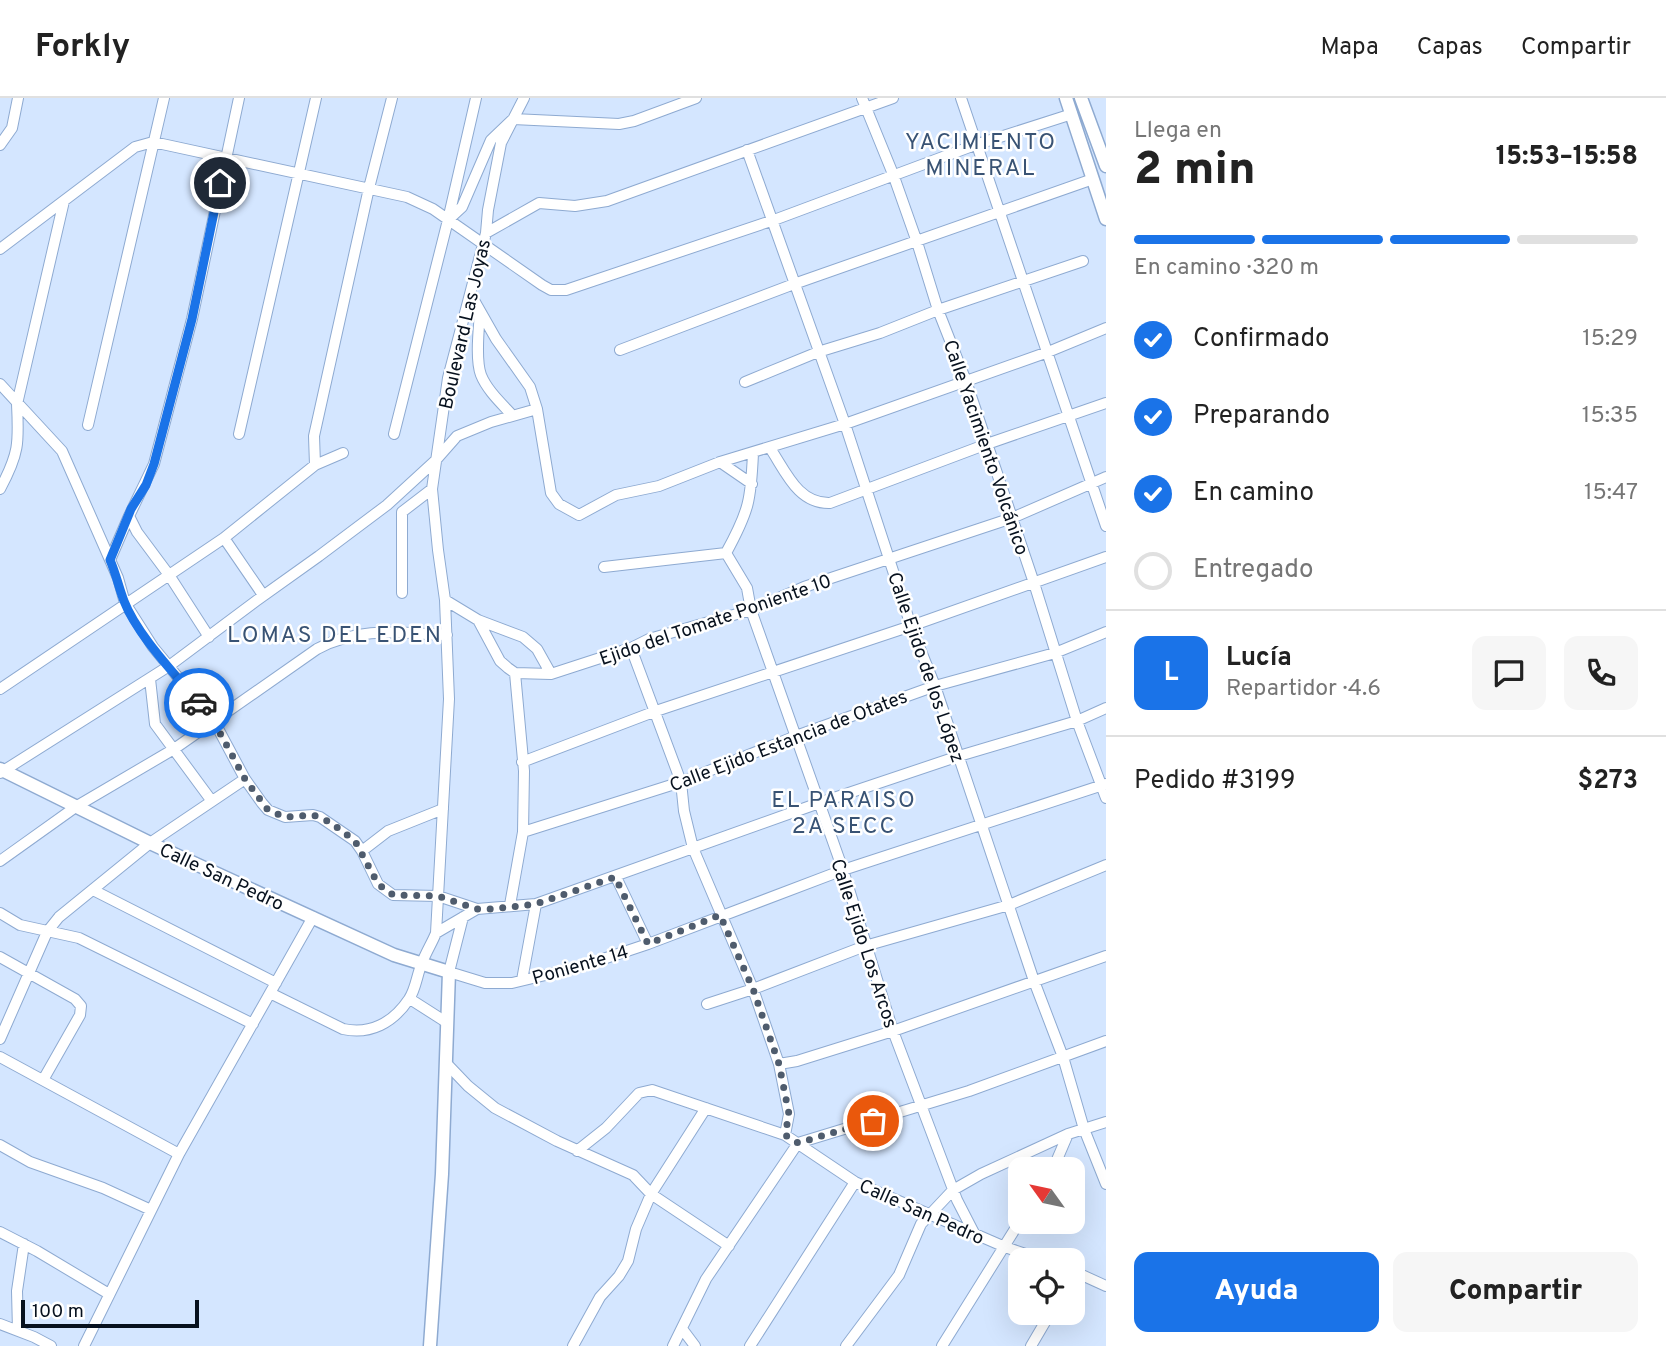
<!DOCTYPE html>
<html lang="es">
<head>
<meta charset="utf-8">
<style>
	body { margin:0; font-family:Overpass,sans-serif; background:#f6f6f6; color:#222; height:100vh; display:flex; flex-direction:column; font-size:26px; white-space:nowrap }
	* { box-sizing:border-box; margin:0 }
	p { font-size:23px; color:#767676 }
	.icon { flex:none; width:38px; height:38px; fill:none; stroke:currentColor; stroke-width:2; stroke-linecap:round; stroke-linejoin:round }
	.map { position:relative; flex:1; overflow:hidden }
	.sheet { display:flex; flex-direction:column; background:#fff; width:560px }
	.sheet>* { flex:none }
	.needle { width:46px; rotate:303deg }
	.buttons { position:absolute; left:1008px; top:1059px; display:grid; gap:14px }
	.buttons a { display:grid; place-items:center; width:77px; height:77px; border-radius:14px; background:#fff; box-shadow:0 7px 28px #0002; font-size:35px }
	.scale { position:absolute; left:21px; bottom:18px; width:178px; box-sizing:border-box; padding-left:7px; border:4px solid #07111e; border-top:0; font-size:19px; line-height:24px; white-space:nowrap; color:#07111e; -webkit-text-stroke:5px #fff; paint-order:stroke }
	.pin { position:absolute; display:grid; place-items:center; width:60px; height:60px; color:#fff; margin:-30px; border:4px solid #fff; border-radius:50%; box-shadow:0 2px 7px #0007 }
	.courier { position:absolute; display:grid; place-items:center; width:70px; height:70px; margin:-35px; border:5px solid #1a73e8; border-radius:50%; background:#fff; color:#222; box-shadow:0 2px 9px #0007 }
	.overview em { font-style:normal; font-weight:800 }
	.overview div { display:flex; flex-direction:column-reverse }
	.overview { display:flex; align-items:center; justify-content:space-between; height:119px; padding:0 28px }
	h1 { font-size:46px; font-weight:800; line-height:52px }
	.bar { display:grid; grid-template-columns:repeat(4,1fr); gap:10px 7px; align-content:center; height:84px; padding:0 28px }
	.bar i { height:9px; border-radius:5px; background:#e0e0e0 }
	.bar .current { background:#1a73e8 }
	.bar p { grid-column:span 4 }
	.line { display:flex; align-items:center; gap:18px; padding:0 28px; border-top:2px solid #e0e0e0 }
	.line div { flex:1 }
	.round { display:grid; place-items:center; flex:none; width:74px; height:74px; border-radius:14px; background:#f6f6f6 }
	ol { padding:0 28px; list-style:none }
	li { display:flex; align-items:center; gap:21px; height:77px }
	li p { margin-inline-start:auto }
	li .icon { padding:7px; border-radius:50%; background:#1a73e8; color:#fff; stroke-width:4 }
	li:last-child { color:#767676 }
	li i { width:38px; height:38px; border:4px solid #e0e0e0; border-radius:50% }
	.primary-button { display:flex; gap:14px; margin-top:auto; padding:14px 28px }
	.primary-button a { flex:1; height:80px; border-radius:14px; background:#1a73e8; color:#fff; font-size:28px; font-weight:800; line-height:80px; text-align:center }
	.primary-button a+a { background:#f6f6f6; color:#222 }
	header { display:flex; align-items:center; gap:42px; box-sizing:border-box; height:98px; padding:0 35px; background:#fff; border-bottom:2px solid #e0e0e0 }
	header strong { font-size:33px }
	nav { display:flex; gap:38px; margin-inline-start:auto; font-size:24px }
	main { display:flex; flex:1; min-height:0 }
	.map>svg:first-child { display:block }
</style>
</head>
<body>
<header>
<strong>Forkly</strong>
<nav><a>Mapa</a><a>Capas</a><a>Compartir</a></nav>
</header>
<main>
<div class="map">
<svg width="1106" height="1248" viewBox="0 0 1106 1248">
	<rect width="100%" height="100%" fill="#d4e6ff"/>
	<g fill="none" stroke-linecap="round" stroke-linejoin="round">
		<!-- minor casing -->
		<g stroke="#8eaad1" stroke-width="12">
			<path id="minor" d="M 862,0 L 893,76 L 917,144 L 938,212 L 966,283 L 1034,485 L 1077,623 L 1106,700
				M 961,0 L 1106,428
				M 0,47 L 12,30 L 18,0
				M 747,52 L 845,326 L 911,528 L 935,588 L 1034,883 L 1063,959 L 1084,1031 L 1106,1086
				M 449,121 L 462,109 L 491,42 L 513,21 L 619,26 L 634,23 L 696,0
				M 486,135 L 539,105 L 575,108 L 607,103 L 893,0
				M 0,151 L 135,49 L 153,44 L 407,99 L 433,111 L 542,187 L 551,192 L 566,192 L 774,122 L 975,47 L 1072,16
				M 471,197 L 496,241 L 530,289 L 537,311 L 551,395 L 559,406 L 579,417 L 616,397 L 659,388 L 720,364 L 845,326 L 1048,254 L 1106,230
				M 480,214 C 479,230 475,261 481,277 C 487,292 501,305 512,317
				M 620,252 L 794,186 L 1093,81
				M 745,284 L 818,254 L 880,235 L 938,212 L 1083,163
				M 0,286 L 62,353 L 118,480 L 125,505 L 153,549 L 214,623 L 245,681 L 262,705 L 268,712 L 285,719 L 313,717 L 320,719 L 355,743 L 362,753 L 388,733 L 443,711
				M 88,327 L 164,0
				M 239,336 L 316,0
				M 394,336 L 448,122 L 476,0
				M 770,350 C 786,374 798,406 830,405 L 987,346 L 1106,305
				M 753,355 C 751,402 749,413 726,455 L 747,490 L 751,512 L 843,772 L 893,933 L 957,1102 L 974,1135
				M 720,364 L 752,386
				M 315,367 L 314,338 L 369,90 L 392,0
				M 0,391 C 19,356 19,345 17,306 L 64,103
				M 224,440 L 263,497
				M 110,462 L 129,418
				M 604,469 L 726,455
				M 402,495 L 402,414 L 432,391
				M 445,502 L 478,522 L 500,563 L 508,570 L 515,575 L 551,576 L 631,550 L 649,541 L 751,512 L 804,489 L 1012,420 L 1106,379
				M 478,522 L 523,539 L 537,551 L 551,576
				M 209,539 L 169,477 L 137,434 L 129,418 L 154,366 L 192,221 L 239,0
				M 631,550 L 681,684 L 684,713 L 693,750 L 753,891 L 779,966 L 789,1016 L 785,1037
				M 150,581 L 155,626 L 211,702
				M 0,591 L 224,440 L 315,367 L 343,355
				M 522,664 L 656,613 L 911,528 L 1106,459
				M 0,675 L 169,568 L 256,503 L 319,458 L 387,407 L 435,363 L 457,338 L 491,324 L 537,311
				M 523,734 L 681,684 L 796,638 L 935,588 L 1055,555 L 1106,534
				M 362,753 L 378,786 L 393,797 L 438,798 L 477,811
				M 0,763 L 77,708 L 174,651 L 317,551 C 359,528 401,535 447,537
				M 616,779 L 648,846
				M 93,792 L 276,885
				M 510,807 L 523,734 L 524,673 L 515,575
				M 0,815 L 20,827 L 79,840 L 253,926
				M 463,819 L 449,874 L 485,885 L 512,885 L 579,869 L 648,846 L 843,772 L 1106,686
				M 436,835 L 477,811 L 536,806 L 819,705 L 959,658 L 1077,623 L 1106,610
				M 0,859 L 75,901 L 81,908 L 80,917 L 43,982
				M 522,882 L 536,806
				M 270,895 L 343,931 C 370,937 393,925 409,901 C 416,891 417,876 422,865 C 426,854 432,845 436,835 L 449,601 L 445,502 L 438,452 L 432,391 L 448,280 L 486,135 L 488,112 L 501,45 L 524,0
				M 410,901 L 446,924
				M 707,906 L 753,891 L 865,848 L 1009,807 L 1106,767
				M 0,941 L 47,834 L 59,819 L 150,745 L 245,681
				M 0,959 L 179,1056
				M 445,964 L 468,988 L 495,1010 L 557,1043 L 633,1077 L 651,1096 L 729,1148
				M 779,966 L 797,963 L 893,933 L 1106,858
				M 0,1047 L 30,1064 L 103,1090 L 151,1112
				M 577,1053 L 606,1030 L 639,995 L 652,992 L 785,1037 L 855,1084 L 1005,1149 L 1043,1162
				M 1053,1071 L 1068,1036
				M 0,1134 L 37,1153 L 109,1196
				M 1073,1173 L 1106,1188
				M 0,1226 L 34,1239 L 51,1248
				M 18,1232 L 17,1193 L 24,1146
				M 683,1232 L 695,1248
				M 84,1248 L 179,1056 L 313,819
				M 573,1248 L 600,1199 L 619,1178 L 628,1163 L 636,1131 L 651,1096 L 706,1010
				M 673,1248 L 706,1181 L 798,1045 L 969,993 L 1106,943
				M 750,1248 L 855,1084
				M 846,1248 L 899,1177 L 921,1126 L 953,1092 L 981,1076 L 1068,1036 L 1106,1024
				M 942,1248 L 1020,1123
				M 1031,1248 L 1051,1214"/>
		</g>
		<!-- tertiary casing -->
		<g stroke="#8eaad1" stroke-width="15">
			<path id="tertiary" d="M 1066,0 L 1106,121
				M 1081,0 L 1106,68
				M 0,671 L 150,745 L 394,857 L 449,874 L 442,1076 L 430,1248"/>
		</g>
		<!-- minor -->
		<use href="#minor" stroke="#fff" stroke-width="10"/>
		<!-- tertiary -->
		<use href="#tertiary" stroke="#fff" stroke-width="12"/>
	</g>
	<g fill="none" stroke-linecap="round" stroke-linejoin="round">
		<!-- done -->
		<path stroke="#4f5c6d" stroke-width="7" stroke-dasharray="0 12.6" d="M 199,605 L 214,624 L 245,681 L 268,712 L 285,719 L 313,717 L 330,724 L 355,743 L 378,786 L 393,797 L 438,798 L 477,811 L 493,811 L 536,806 L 615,779 L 648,846 L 720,817 L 753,891 L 779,966 L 789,1016 L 785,1037 L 798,1045 L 873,1023"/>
		<!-- route -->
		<path stroke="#1a73e8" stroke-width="9" d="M 199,605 C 176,577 137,537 124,503 C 119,490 116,476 110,462 L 131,411 L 146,387 L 154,366 L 192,221 L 220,85"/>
	</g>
	<g text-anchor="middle" stroke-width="5" stroke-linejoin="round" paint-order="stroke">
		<!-- street labels -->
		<g font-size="19" fill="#07111e" stroke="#fff">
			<text transform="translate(464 226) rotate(-77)" y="7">Boulevard Las Joyas</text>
			<text transform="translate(987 349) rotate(71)" y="7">Calle Yacimiento Volcánico</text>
			<text transform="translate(715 521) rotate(-19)" y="7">Ejido del Tomate Poniente 10</text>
			<text transform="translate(927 569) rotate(71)" y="7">Calle Ejido de los López</text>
			<text transform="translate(788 642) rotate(-21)" y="7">Calle Ejido Estancia de Otates</text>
			<text transform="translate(222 778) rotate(25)" y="7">Calle San Pedro</text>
			<text transform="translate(865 845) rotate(72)" y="7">Calle Ejido Los Arcos</text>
			<text transform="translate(580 866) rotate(-16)" y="7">Poniente 14</text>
			<text transform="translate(922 1113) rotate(24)" y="7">Calle San Pedro</text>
		</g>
		<!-- quarter labels -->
		<g font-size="23" letter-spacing="2" fill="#395374" stroke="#fff">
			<text x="981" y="51">YACIMIENTO<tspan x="981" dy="26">MINERAL</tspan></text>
			<text x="335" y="544">LOMAS DEL EDEN</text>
			<text x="844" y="709">EL PARAISO<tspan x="844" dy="26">2A SECC</tspan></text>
		</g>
	</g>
</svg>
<div class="buttons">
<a><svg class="needle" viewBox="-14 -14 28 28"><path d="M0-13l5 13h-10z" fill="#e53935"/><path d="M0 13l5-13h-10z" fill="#767676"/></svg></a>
<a><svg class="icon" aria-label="locate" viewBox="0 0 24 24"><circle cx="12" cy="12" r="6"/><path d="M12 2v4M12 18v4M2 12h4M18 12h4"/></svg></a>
</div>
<div class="scale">100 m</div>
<div class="pin" style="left:873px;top:1023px;background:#ea580c"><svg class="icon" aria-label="bag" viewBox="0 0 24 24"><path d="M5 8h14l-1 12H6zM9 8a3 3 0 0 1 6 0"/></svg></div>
<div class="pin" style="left:220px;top:85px;background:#1f2937"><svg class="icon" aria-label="home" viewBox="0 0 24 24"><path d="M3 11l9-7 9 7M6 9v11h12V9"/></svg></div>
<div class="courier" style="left:199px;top:605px"><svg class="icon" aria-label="car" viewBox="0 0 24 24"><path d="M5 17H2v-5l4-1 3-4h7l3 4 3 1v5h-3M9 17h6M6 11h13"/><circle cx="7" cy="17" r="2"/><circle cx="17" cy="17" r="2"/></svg></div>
</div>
<section class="sheet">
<div class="overview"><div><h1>2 min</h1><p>Llega en</p></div><em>15:53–15:58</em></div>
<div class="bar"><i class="current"></i><i class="current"></i><i class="current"></i><i></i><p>En camino · 320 m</p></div>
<ol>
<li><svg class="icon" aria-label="check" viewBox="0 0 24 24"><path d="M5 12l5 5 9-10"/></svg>Confirmado<p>15:29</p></li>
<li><svg class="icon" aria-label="check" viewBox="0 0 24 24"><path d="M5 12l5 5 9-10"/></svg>Preparando<p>15:35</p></li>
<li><svg class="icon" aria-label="check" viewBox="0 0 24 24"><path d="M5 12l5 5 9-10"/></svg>En camino<p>15:47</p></li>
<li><i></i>Entregado</li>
</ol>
<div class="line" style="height:126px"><b class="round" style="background:#1a73e8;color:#fff">L</b><div><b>Lucía</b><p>Repartidor · 4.6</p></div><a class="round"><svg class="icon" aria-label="chat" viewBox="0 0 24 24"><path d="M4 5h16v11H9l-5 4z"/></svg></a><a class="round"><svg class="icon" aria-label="phone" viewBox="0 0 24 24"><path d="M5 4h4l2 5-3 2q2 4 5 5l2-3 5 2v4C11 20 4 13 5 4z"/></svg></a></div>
<div class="line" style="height:91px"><div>Pedido #3199</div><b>$273</b></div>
<div class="primary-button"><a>Ayuda</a><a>Compartir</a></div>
</section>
</main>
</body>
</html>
